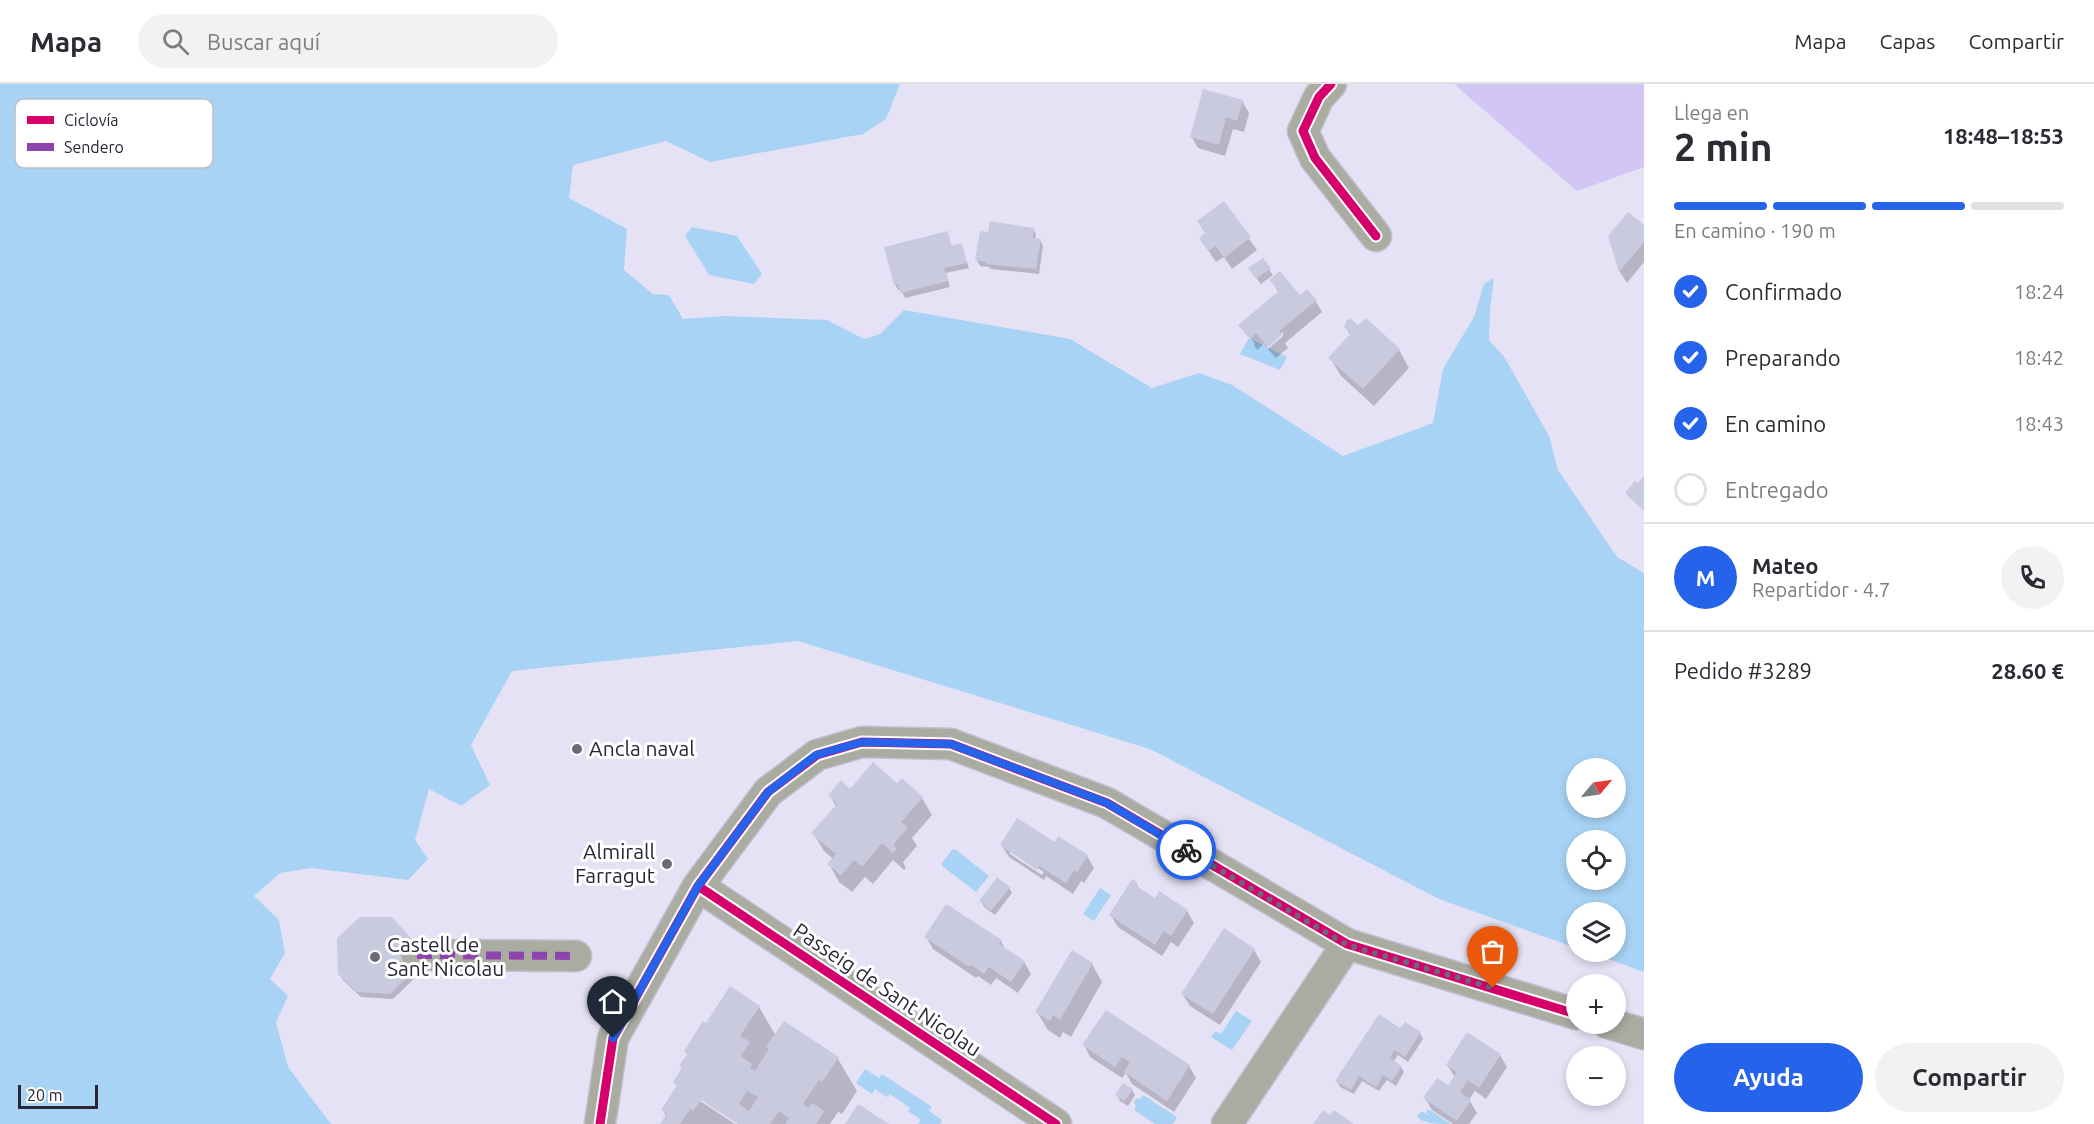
<!DOCTYPE html>
<html lang="es">
<head>
<meta charset="utf-8">
<style>
	body { margin:0; font-family:Ubuntu,sans-serif; background:#f2f2f3; color:#2b2b33; height:100vh; display:flex; flex-direction:column; font-size:22px; white-space:nowrap }
	* { box-sizing:border-box; margin:0 }
	p { font-size:20px; color:#7c7c81 }
	.icon { flex:none; width:33px; height:33px; fill:none; stroke:currentColor; stroke-width:2; stroke-linecap:round; stroke-linejoin:round }
	.map { position:relative; flex:1; overflow:hidden }
	.side { display:flex; flex-direction:column; background:#fff; width:450px }
	.side>* { flex:none }
	.needle { width:39px; rotate:61deg }
	.fabs { position:absolute; left:1566px; top:674px; display:grid; gap:12px }
	.fabs a { display:grid; place-items:center; width:60px; height:60px; border-radius:50%; background:#fff; box-shadow:0 3px 9px #0003; font-size:30px }
	.scale { position:absolute; left:18px; bottom:15px; width:80px; box-sizing:border-box; padding-left:6px; border:3px solid #2a2636; border-top:0; font-size:16px; line-height:21px; white-space:nowrap; color:#2a2636; -webkit-text-stroke:4px #fff; paint-order:stroke }
	.pin { position:absolute; display:grid; place-items:center; width:51px; height:51px; color:#fff; margin:-62px -26px; border-radius:50% 50% 50% 0; rotate:-45deg; box-shadow:0 0 6px #0007 }
	.pin .icon { rotate:45deg }
	.courier { position:absolute; display:grid; place-items:center; width:60px; height:60px; margin:-30px; border:4px solid #2563eb; border-radius:50%; background:#fff; color:#222; box-shadow:0 2px 8px #0007 }
	.summary em { font-style:normal; font-weight:700 }
	.summary div { display:flex; flex-direction:column-reverse }
	.summary { display:flex; align-items:center; justify-content:space-between; height:102px; padding:0 30px }
	h1 { font-size:39px; font-weight:700; line-height:45px }
	.bar { display:grid; grid-template-columns:repeat(4,1fr); gap:9px 6px; align-content:center; height:72px; padding:0 30px }
	.bar i { height:8px; border-radius:4px; background:#e1e1e2 }
	.bar .on { background:#2563eb }
	.bar p { grid-column:span 4 }
	.line { display:flex; align-items:center; gap:15px; padding:0 30px; border-top:2px solid #e1e1e2 }
	.line div { flex:1 }
	.round { display:grid; place-items:center; flex:none; width:63px; height:63px; border-radius:32px; background:#f2f2f3 }
	ol { padding:0 30px; list-style:none }
	li { display:flex; align-items:center; gap:18px; height:66px }
	li p { margin-inline-start:auto }
	li .icon { padding:6px; border-radius:50%; background:#2563eb; color:#fff; stroke-width:4 }
	li:last-child { color:#7c7c81 }
	li i { width:33px; height:33px; border:3px solid #e1e1e2; border-radius:50% }
	.cta { display:flex; gap:12px; margin-top:auto; padding:12px 30px }
	.cta a { flex:1; height:69px; border-radius:36px; background:#2563eb; color:#fff; font-size:24px; font-weight:700; line-height:69px; text-align:center }
	.cta a+a { background:#f2f2f3; color:#2b2b33 }
	header { display:flex; align-items:center; gap:36px; box-sizing:border-box; height:84px; padding:0 30px; background:#fff; border-bottom:2px solid #e1e1e2 }
	header strong { font-size:28px }
	nav { display:flex; gap:33px; margin-inline-start:auto; font-size:21px }
	.search { width:420px; height:54px; background:#f2f2f3; display:flex; align-items:center; gap:15px; box-sizing:border-box; padding:0 21px; border-radius:33px; color:#7c7c81; font-size:22px }
	main { display:flex; flex:1; min-height:0 }
	.map>svg:first-child { display:block }
</style>
</head>
<body>
<header>
<strong>Mapa</strong>
<div class="search"><svg class="icon" aria-label="search" viewBox="0 0 24 24"><circle cx="10" cy="10" r="6"/><path d="M15 15l6 6"/></svg>Buscar aquí</div>
<nav><a>Mapa</a><a>Capas</a><a>Compartir</a></nav>
</header>
<main>
<div class="map">
<svg width="1644" height="1040" viewBox="0 0 1644 1040">
	<rect width="100%" height="100%" fill="#e6e2f5"/>
	<!-- green -->
	<path fill="#d2c6f4" d="M 1454,0 L 1644,0 L 1644,83 L 1577,107 Z"/>
	<!-- water -->
	<path fill="#a8d3f4" fill-rule="evenodd" d="M 0,0 L 900,0 L 886,35 L 863,50 L 710,78 L 666,57 L 573,81 L 569,114 L 627,145 L 624,186 L 653,210 L 669,211 L 683,235 L 724,232 L 827,236 L 864,255 L 880,250 L 904,226 L 1070,255 L 1152,304 L 1199,289 L 1232,301 L 1343,372 L 1433,339 L 1443,285 L 1474,233 L 1484,200 L 1494,194 L 1490,225 L 1489,256 L 1505,274 L 1549,352 L 1558,386 L 1617,473 L 1644,489 L 1644,888 L 1586,867 L 1616,867 L 1616,828 L 1576,828 L 1576,864 L 1439,815 L 1150,665 L 798,557 L 512,587 L 471,661 L 490,701 L 461,722 L 429,705 L 415,756 L 428,775 L 408,796 L 311,784 L 280,789 L 254,812 L 279,836 L 285,869 L 270,895 L 288,912 L 276,938 L 288,983 L 331,1040 L 0,1040 ZM 1576,684 L 1616,684 L 1616,723 L 1576,723 ZM 1576,756 L 1616,756 L 1616,795 L 1576,795 Z
		M 692,143 L 737,152 L 762,190 L 754,200 L 709,191 L 685,152 Z
		M 1249,254 L 1287,273 L 1280,286 L 1240,270 Z
		M 953,765 L 955,765 L 989,792 L 976,808 L 942,782 L 942,779 Z
		M 1100,804 L 1111,811 L 1094,837 L 1083,830 Z
		M 1236,927 L 1252,937 L 1232,966 L 1211,953 L 1215,947 L 1221,950 Z
		M 865,985 L 879,994 L 882,990 L 932,1023 L 929,1027 L 942,1036 L 940,1040 L 918,1040 L 921,1036 L 908,1027 L 910,1024 L 890,1010 L 887,1013 L 875,1005 L 872,1010 L 856,999 Z
		M 1143,1011 L 1177,1033 L 1173,1040 L 1155,1040 L 1134,1026 L 1136,1023 L 1134,1017 L 1137,1014 L 1141,1015 Z
		M 1428,1025 L 1451,1040 C 1439,1040 1423,1040 1417,1033 L 1419,1029 L 1423,1028 L 1430,1032 L 1426,1028 Z"/>
	<!-- shadow -->
	<path fill="#0003" fill-rule="evenodd" d="M 1242,17 L 1249,29 L 1244,48 L 1233,45 L 1225,72 L 1198,64 L 1191,52 Z
		M 1223,119 L 1257,166 L 1232,185 L 1224,173 L 1216,178 L 1208,166 L 1206,150 Z
		M 1644,143 L 1644,178 L 1627,199 L 1620,188 L 1609,153 Z
		M 1033,145 L 1036,150 L 1035,156 L 1040,156 L 1043,162 L 1039,190 L 991,185 L 989,183 L 980,182 L 977,176 Z
		M 947,148 L 952,163 L 961,161 L 969,184 L 946,189 L 950,203 L 905,214 L 901,205 L 898,206 L 895,200 Z
		M 1262,176 L 1273,191 L 1261,200 L 1253,190 Z
		M 1271,196 L 1300,213 L 1315,216 L 1322,228 L 1285,259 L 1288,264 L 1276,274 L 1268,265 L 1283,252 L 1283,248 L 1266,263 L 1264,260 L 1257,266 L 1254,261 L 1255,260 L 1248,251 L 1246,251 L 1240,241 L 1279,209 Z
		M 1346,243 L 1399,266 L 1409,284 L 1374,322 L 1341,292 L 1330,274 L 1351,252 Z
		M 897,701 L 922,714 L 932,731 L 912,754 L 917,762 L 903,778 L 906,784 L 904,786 L 893,776 L 873,800 L 865,793 L 852,808 L 839,798 L 829,780 L 833,775 L 824,767 L 813,749 L 836,723 L 830,711 L 850,707 Z
		M 1055,760 L 1087,772 L 1094,784 L 1084,799 L 1081,797 L 1073,810 L 1046,792 L 1044,796 L 1009,773 L 1002,762 ZM 1010,766 L 1044,788 L 1042,791 L 1010,770 Z
		M 1136,799 L 1140,806 L 1155,816 L 1187,827 L 1194,839 L 1178,863 L 1171,858 L 1162,872 L 1118,843 L 1111,832 Z
		M 1009,804 L 1012,809 L 995,831 L 984,823 L 981,817 Z
		M 926,853 L 1001,857 L 1006,867 L 1024,878 L 1031,890 L 1018,909 L 996,894 L 991,901 L 978,892 L 976,894 L 933,865 Z
		M 416,864 L 415,894 L 393,915 L 361,913 L 343,896 L 339,890 Z
		M 1254,866 L 1261,878 L 1220,941 L 1190,922 L 1183,911 Z
		M 1092,880 L 1102,898 L 1071,953 L 1063,948 L 1060,954 L 1048,946 L 1037,928 Z
		M 759,923 L 776,952 L 838,975 L 857,1007 L 842,1030 L 838,1028 L 830,1040 L 740,1040 L 695,1010 L 694,1013 L 735,1040 L 662,1040 L 666,1032 L 663,1026 L 678,1003 L 675,998 L 683,986 L 681,982 L 688,971 L 685,967 L 707,941 Z
		M 1401,946 L 1420,949 L 1423,955 L 1408,978 L 1398,971 L 1393,978 L 1401,983 L 1404,988 L 1396,1002 L 1387,996 L 1379,1007 L 1362,997 L 1354,1010 L 1340,1003 L 1337,997 Z
		M 1084,961 L 1189,982 L 1196,994 L 1174,1028 L 1132,1000 L 1126,989 L 1122,994 L 1090,973 Z
		M 1500,971 L 1507,983 L 1486,1015 L 1475,1007 L 1468,1017 L 1470,1017 L 1477,1029 L 1469,1040 L 1453,1040 L 1432,1026 L 1425,1014 L 1448,1003 L 1455,993 L 1447,981 Z
		M 1132,1006 L 1135,1011 L 1128,1022 L 1120,1017 L 1117,1011 Z"/>
	<!-- building -->
	<path fill="#cacade" fill-rule="evenodd" d="M 1203,5 L 1243,16 L 1237,37 L 1226,33 L 1219,61 L 1190,53 Z
		M 1224,117 L 1251,153 L 1224,174 L 1216,162 L 1208,167 L 1199,154 L 1205,149 L 1197,137 Z
		M 1628,128 L 1644,141 L 1644,158 L 1619,188 L 1608,152 Z
		M 990,137 L 1034,144 L 1033,154 L 1041,155 L 1036,185 L 986,180 L 986,178 L 975,176 L 980,147 L 988,148 Z
		M 948,147 L 951,162 L 962,159 L 967,179 L 944,184 L 948,197 L 900,209 L 898,200 L 894,201 L 884,163 Z
		M 1263,174 L 1271,184 L 1256,195 L 1248,184 Z
		M 1280,187 L 1300,211 L 1307,205 L 1317,216 L 1279,247 L 1282,251 L 1268,263 L 1256,249 L 1250,255 L 1238,241 L 1279,207 L 1269,196 Z
		M 1366,234 L 1400,265 L 1363,305 L 1328,274 L 1351,249 L 1344,243 L 1347,236 L 1351,235 L 1358,241 Z
		M 1644,392 L 1644,427 L 1625,409 L 1635,397 L 1638,399 Z
		M 873,678 L 897,699 L 902,694 L 923,713 L 901,738 L 908,743 L 893,761 L 897,765 L 893,769 L 882,759 L 862,783 L 854,776 L 841,791 L 827,780 L 836,770 L 811,749 L 837,720 L 828,711 L 841,696 L 850,705 Z
		M 1017,734 L 1055,758 L 1058,752 L 1088,771 L 1077,788 L 1074,786 L 1066,799 L 1039,782 L 1037,786 L 1000,761 Z
		M 997,793 L 1010,803 L 991,827 L 979,817 Z
		M 1132,795 L 1137,798 L 1135,801 L 1155,814 L 1159,807 L 1188,826 L 1171,852 L 1164,847 L 1155,861 L 1109,831 Z
		M 946,820 L 1002,856 L 999,860 L 1025,877 L 1011,898 L 989,883 L 984,890 L 971,881 L 969,883 L 924,853 Z
		M 360,833 L 392,833 L 414,857 L 413,888 L 390,910 L 357,908 L 338,890 L 337,854 Z
		M 1224,844 L 1255,865 L 1213,930 L 1181,910 Z
		M 1072,866 L 1093,879 L 1060,936 L 1053,931 L 1050,937 L 1035,928 Z
		M 730,902 L 760,922 L 740,952 L 750,958 L 741,972 L 752,980 L 750,984 L 755,987 L 769,965 L 766,963 L 784,937 L 839,973 L 822,998 L 819,996 L 803,1020 L 809,1024 L 812,1019 L 824,1027 L 816,1040 L 785,1040 L 789,1034 L 779,1027 L 770,1040 L 738,1040 L 701,1016 L 693,1027 L 690,1025 L 680,1040 L 660,1040 L 667,1029 L 661,1026 L 677,1001 L 673,998 L 682,984 L 679,982 L 688,969 L 684,967 L 703,937 L 706,939 ZM 747,1007 L 758,1013 L 749,1027 L 739,1020 Z
		M 1106,926 L 1190,981 L 1167,1017 L 1124,988 L 1130,978 L 1122,973 L 1115,983 L 1082,961 Z
		M 1379,930 L 1400,944 L 1405,938 L 1421,948 L 1405,973 L 1394,966 L 1390,974 L 1402,982 L 1392,997 L 1383,991 L 1376,1003 L 1359,992 L 1351,1006 L 1335,997 Z
		M 1467,948 L 1501,970 L 1479,1004 L 1468,996 L 1460,1008 L 1471,1016 L 1457,1037 L 1423,1014 L 1437,994 L 1448,1001 L 1457,988 L 1446,981 Z
		M 1123,999 L 1133,1005 L 1125,1017 L 1115,1011 Z
		M 858,1020 L 889,1040 L 845,1040 Z
		M 1323,1026 L 1330,1031 L 1334,1026 L 1354,1040 L 1313,1040 Z"/>
	<g fill="none" stroke-linecap="round" stroke-linejoin="round">
		<!-- minor casing -->
		<g stroke="#c1becd" stroke-width="33">
			<path id="minor" d="M 1331,0 L 1319,13 L 1303,47 L 1315,74 L 1376,152
				M 698,802 L 1056,1040
				M 417,871 L 576,872
				M 1607,939 L 1644,950
				M 600,1040 L 613,954 L 698,802 L 768,708 L 817,671 L 862,658 L 951,660 L 1107,719 L 1347,860 L 1576,930
				M 1227,1040 L 1347,860"/>
		</g>
		<!-- minor -->
		<use href="#minor" stroke="#aaaca1" stroke-width="30"/>
		<!-- quiet -->
		<path stroke="#8e44ad" stroke-width="8" stroke-dasharray="15 8" stroke-linecap="butt" d="M 417,871 L 576,872"/>
		<!-- cycleway casing -->
		<g stroke="#fff" stroke-width="13">
			<path id="cycleway" d="M 1331,0 L 1319,13 L 1303,47 L 1315,74 L 1376,152
				M 698,802 L 1056,1040
				M 600,1040 L 613,954 L 698,802 L 768,708 L 817,671 L 862,658 L 951,660 L 1107,719 L 1347,860 L 1576,930"/>
		</g>
		<!-- cycleway -->
		<use href="#cycleway" stroke="#d6006c" stroke-width="9"/>
	</g>
	<g fill="none" stroke-linecap="round" stroke-linejoin="round">
		<!-- done -->
		<path stroke="#6c6879" stroke-width="6" stroke-dasharray="0 10.8" d="M 1186,766 L 1347,861 L 1493,904"/>
		<!-- route -->
		<path stroke="#2563eb" stroke-width="8" d="M 613,954 L 698,802 L 768,708 L 816,671 L 862,658 L 951,660 L 1107,719 L 1186,766"/>
	</g>
	<!-- markers -->
	<g fill="#6c6879" stroke="#fff" stroke-width="2">
		<circle cx="577" cy="665" r="6"/>
		<circle cx="667" cy="780" r="6"/>
		<circle cx="375" cy="873" r="6"/>
	</g>
	<g text-anchor="middle" stroke-width="6" stroke-linejoin="round" paint-order="stroke">
		<!-- poi labels -->
		<g font-size="21" fill="#2a2636" stroke="#fff" text-anchor="start">
			<text x="589" y="672">Ancla naval</text>
			<text x="655" y="775" text-anchor="end">Almirall<tspan x="655" dy="24">Farragut</tspan></text>
			<text x="387" y="868">Castell de<tspan x="387" dy="24">Sant Nicolau</tspan></text>
		</g>
		<!-- street labels -->
		<g font-size="21" fill="#2a2636" stroke="#fff">
			<text transform="translate(887 906) rotate(34)" y="7">Passeig de Sant Nicolau</text>
		</g>
	</g>
	<!-- legend -->
	<rect x="15" y="15" width="198" height="69" rx="9" fill="#fff" stroke="#bfbec3" stroke-width="1.5"/>
	<rect x="27" y="32" width="27" height="8" fill="#d6006c"/>
	<rect x="27" y="59" width="27" height="8" fill="#8e44ad"/>
	<g font-size="16" fill="#2a2636">
		<text x="64" y="42">Ciclovía</text>
		<text x="64" y="69">Sendero</text>
	</g>
</svg>
<div class="fabs">
<a><svg class="needle" viewBox="-14 -14 28 28"><path d="M0-13l5 13h-10z" fill="#e53935"/><path d="M0 13l5-13h-10z" fill="#7c7c81"/></svg></a>
<a><svg class="icon" aria-label="locate" viewBox="0 0 24 24"><circle cx="12" cy="12" r="6"/><path d="M12 2v4M12 18v4M2 12h4M18 12h4"/></svg></a>
<a><svg class="icon" aria-label="layers" viewBox="0 0 24 24"><path d="M12 4l9 5-9 5-9-5zM3 14l9 5 9-5"/></svg></a>
<a>+</a>
<a>−</a>
</div>
<div class="scale">20 m</div>
<div class="pin" style="left:1493px;top:904px;background:#ea580c"><svg class="icon" aria-label="bag" viewBox="0 0 24 24"><path d="M5 8h14l-1 12H6zM9 8a3 3 0 0 1 6 0"/></svg></div>
<div class="pin" style="left:613px;top:954px;background:#1f2937"><svg class="icon" aria-label="home" viewBox="0 0 24 24"><path d="M3 11l9-7 9 7M6 9v11h12V9"/></svg></div>
<div class="courier" style="left:1186px;top:766px"><svg class="icon" aria-label="bike" viewBox="0 0 24 24"><circle cx="6" cy="16" r="4"/><circle cx="18" cy="16" r="4"/><path d="M6 16l4-8h5l3 8M10 8l3 8H6M13 5h3"/></svg></div>
</div>
<section class="side">
<div class="summary"><div><h1>2 min</h1><p>Llega en</p></div><em>18:48–18:53</em></div>
<div class="bar"><i class="on"></i><i class="on"></i><i class="on"></i><i></i><p>En camino · 190 m</p></div>
<ol>
<li><svg class="icon" aria-label="check" viewBox="0 0 24 24"><path d="M5 12l5 5 9-10"/></svg>Confirmado<p>18:24</p></li>
<li><svg class="icon" aria-label="check" viewBox="0 0 24 24"><path d="M5 12l5 5 9-10"/></svg>Preparando<p>18:42</p></li>
<li><svg class="icon" aria-label="check" viewBox="0 0 24 24"><path d="M5 12l5 5 9-10"/></svg>En camino<p>18:43</p></li>
<li><i></i>Entregado</li>
</ol>
<div class="line" style="height:108px"><b class="round" style="background:#2563eb;color:#fff">M</b><div><b>Mateo</b><p>Repartidor · 4.7</p></div><a class="round"><svg class="icon" aria-label="phone" viewBox="0 0 24 24"><path d="M5 4h4l2 5-3 2q2 4 5 5l2-3 5 2v4C11 20 4 13 5 4z"/></svg></a></div>
<div class="line" style="height:78px"><div>Pedido #3289</div><b>28.60 €</b></div>
<div class="cta"><a>Ayuda</a><a>Compartir</a></div>
</section>
</main>
</body>
</html>
